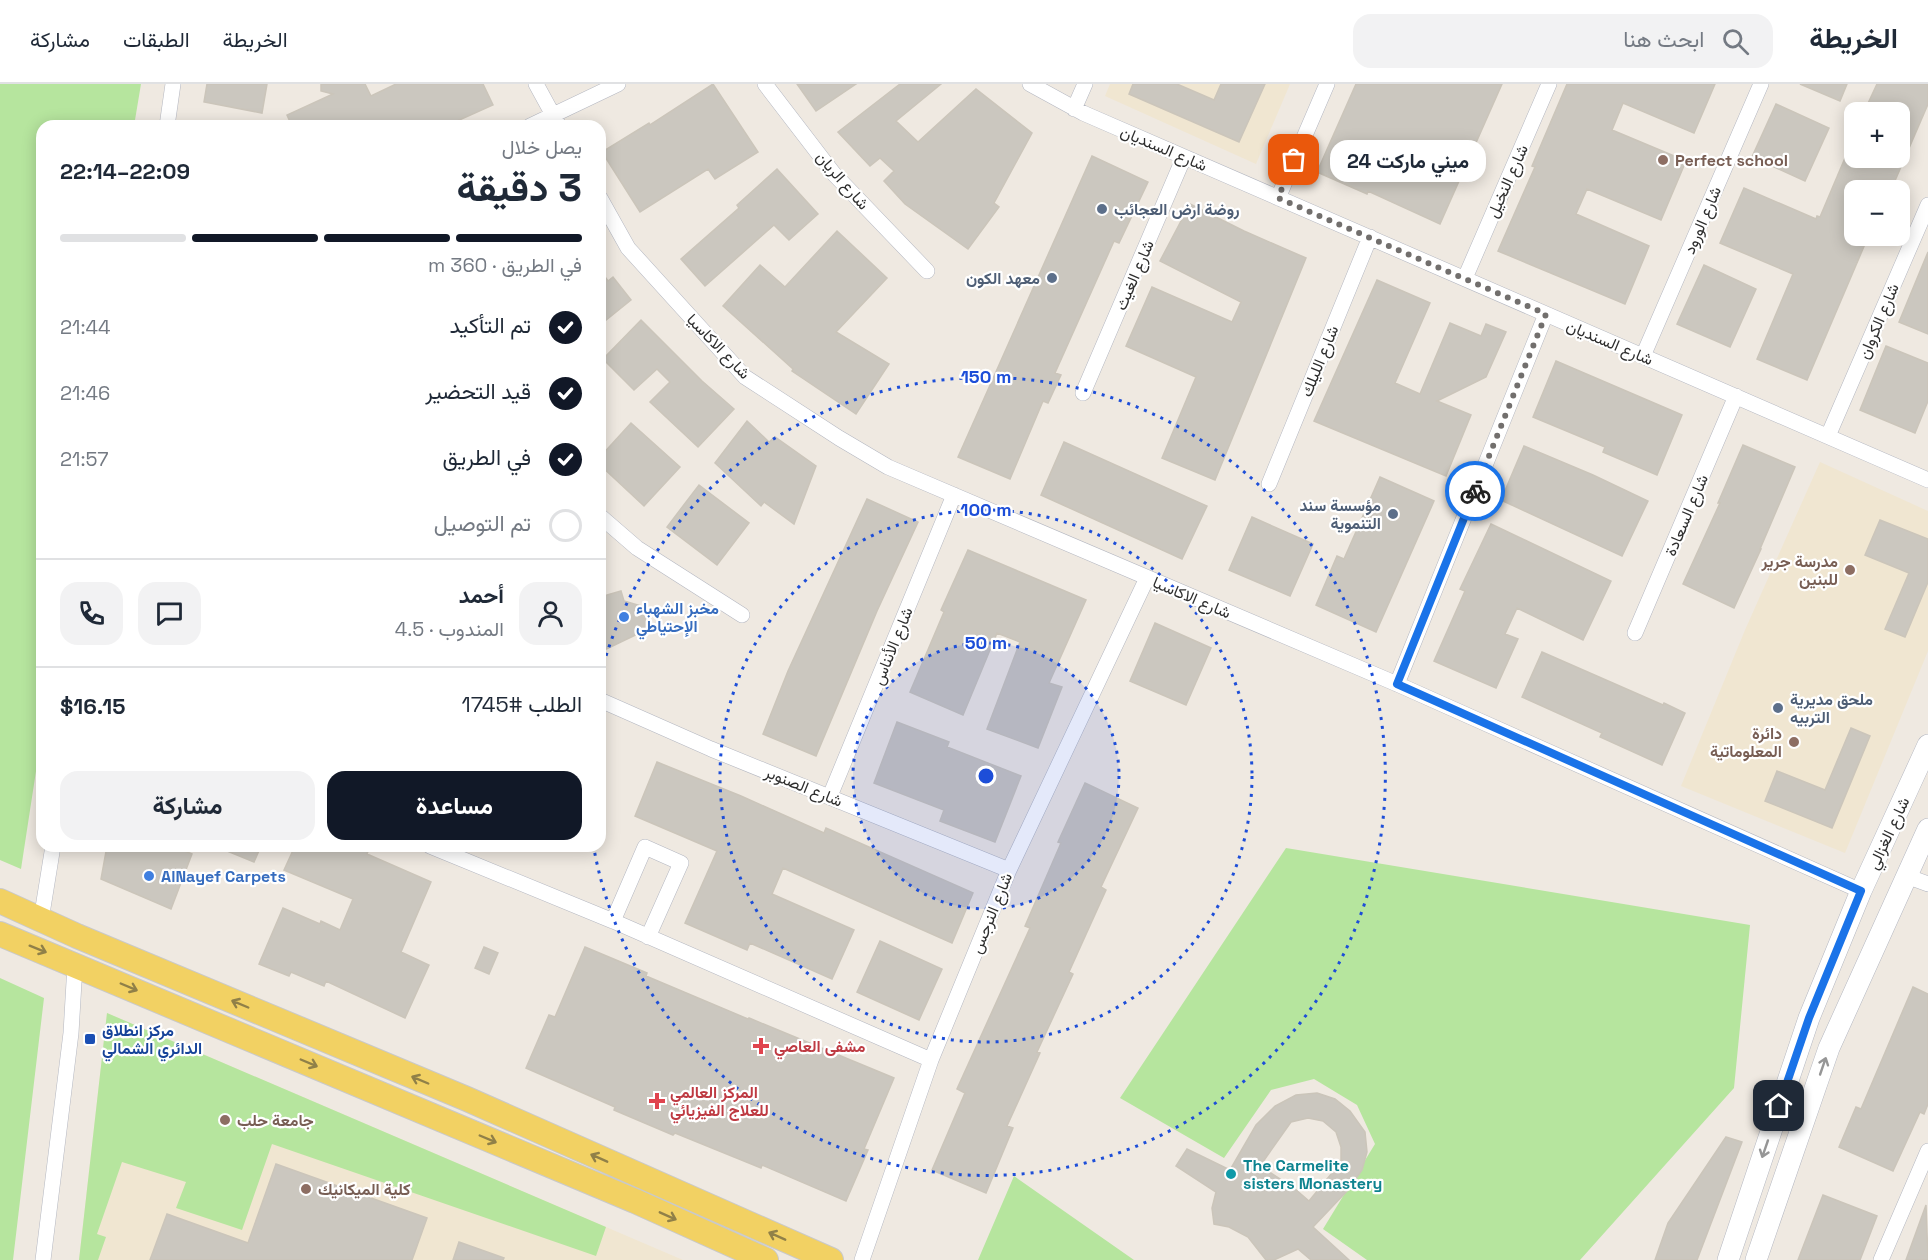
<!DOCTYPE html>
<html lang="ar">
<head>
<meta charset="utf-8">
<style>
	body { margin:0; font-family:"Space Grotesk",Vazirmatn,sans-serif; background:#f2f2f3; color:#1f2937; direction:rtl; height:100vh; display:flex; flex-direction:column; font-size:22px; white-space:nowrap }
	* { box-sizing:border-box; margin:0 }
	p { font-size:20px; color:#747a83 }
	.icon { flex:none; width:33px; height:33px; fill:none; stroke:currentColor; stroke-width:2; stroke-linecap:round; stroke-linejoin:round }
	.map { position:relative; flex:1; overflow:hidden; direction:ltr }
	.sheet { position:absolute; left:36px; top:36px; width:570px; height:732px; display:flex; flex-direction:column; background:#fff; border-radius:18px; box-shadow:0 3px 15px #0003; direction:rtl }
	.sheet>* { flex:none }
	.tools { position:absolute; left:1844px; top:18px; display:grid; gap:12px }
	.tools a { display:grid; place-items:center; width:66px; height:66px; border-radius:12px; background:#fff; box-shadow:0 3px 15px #0003; font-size:30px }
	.pin { position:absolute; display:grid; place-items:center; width:51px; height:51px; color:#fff; margin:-26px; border-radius:12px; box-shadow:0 3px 9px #0006 }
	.courier { position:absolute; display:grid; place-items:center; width:60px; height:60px; margin:-30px; border:4px solid #1a73e8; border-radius:50%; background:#fff; color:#222; box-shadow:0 2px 8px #0007 }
	.bubble { position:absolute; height:42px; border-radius:18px; background:#fff; box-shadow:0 3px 15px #0003; font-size:20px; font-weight:700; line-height:42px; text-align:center; direction:rtl }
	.overview em { font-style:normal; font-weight:700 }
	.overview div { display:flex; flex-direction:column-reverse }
	.overview { display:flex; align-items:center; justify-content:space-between; height:102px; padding:0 24px }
	h1 { font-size:39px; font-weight:700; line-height:45px }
	.bar { display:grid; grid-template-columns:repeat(4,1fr); gap:9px 6px; align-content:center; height:72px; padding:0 24px }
	.bar i { height:8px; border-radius:4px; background:#e0e1e3 }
	.bar .active { background:#111827 }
	.bar p { grid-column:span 4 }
	.line { display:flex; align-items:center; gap:15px; padding:0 24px; border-top:2px solid #e0e1e3 }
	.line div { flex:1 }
	.round { display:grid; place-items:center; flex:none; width:63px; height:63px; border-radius:18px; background:#f2f2f3 }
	ol { padding:0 24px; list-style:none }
	li { display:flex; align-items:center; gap:18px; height:66px }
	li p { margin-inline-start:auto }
	li .icon { padding:6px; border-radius:50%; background:#111827; color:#fff; stroke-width:4 }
	li:last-child { color:#747a83 }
	li i { width:33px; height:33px; border:3px solid #e0e1e3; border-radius:50% }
	.action { display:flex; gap:12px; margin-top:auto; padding:12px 24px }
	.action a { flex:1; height:69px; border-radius:18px; background:#111827; color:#fff; font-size:24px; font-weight:700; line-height:69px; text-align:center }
	.action a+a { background:#f2f2f3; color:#1f2937 }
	header { display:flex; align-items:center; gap:36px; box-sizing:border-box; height:84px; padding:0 30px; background:#fff; border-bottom:2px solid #e0e1e3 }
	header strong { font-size:28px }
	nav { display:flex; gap:33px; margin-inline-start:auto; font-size:21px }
	.search { width:420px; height:54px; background:#f2f2f3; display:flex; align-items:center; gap:15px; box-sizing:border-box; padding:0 21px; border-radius:18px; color:#747a83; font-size:22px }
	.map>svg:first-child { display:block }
</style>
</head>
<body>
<header>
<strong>الخريطة</strong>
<div class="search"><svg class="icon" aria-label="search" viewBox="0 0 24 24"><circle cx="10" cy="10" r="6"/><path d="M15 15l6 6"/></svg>ابحث هنا</div>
<nav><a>الخريطة</a><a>الطبقات</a><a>مشاركة</a></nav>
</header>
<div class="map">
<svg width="1928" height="1176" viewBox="0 0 1928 1176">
	<rect width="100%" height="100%" fill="#efe9e1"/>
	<!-- education -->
	<path fill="#f0e6d1" d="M 1110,0 L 1290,0 L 1256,80 L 1105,12 Z
		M 1820,378 L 1928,427 L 1928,567 L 1845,769 L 1681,702 L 1745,546 Z
		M 107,929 L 683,1176 L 79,1176 Z"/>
	<!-- green -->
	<path fill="#b6e59e" d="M 0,0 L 141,0 L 134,42 L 42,42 L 42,648 L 21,785 L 0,776 Z
		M 1286,764 L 1750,841 L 1734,1004 L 1580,1176 L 1367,1176 L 1323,1145 L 1375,1060 L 1357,1021 L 1314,995 L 1271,1006 L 1224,1074 L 1120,1014 Z
		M 0,894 L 44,914 L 13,1176 L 0,1176 Z
		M 107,929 L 606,1143 L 596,1172 L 272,1060 L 242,1146 L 176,1124 L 186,1098 L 122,1078 L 97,1150 L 106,1153 L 98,1176 L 79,1176 Z
		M 1014,1092 L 1134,1176 L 978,1176 Z"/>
	<!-- building -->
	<path fill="#cbc7bf" stroke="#cbc5ba" stroke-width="1.5" fill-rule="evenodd" d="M 207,0 L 267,0 L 262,29 L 204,18 Z
		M 321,0 L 365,0 L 371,12 L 396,0 L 483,0 L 493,21 L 446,42 L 292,42 L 287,31 L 333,10 L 321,7 Z
		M 713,0 L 758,68 L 715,95 L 708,85 L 640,128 L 602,68 L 649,39 L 650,41 Z
		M 797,0 L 856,0 L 816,27 Z
		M 900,0 L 941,0 L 896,37 L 918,58 L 976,5 L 1032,49 L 994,119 L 999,123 L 968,165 L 905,120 L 884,97 L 894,87 L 880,74 L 870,82 L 838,48 Z
		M 1133,0 L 1177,0 L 1214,16 L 1221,0 L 1265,0 L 1239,58 L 1129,10 Z
		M 1356,0 L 1502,0 L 1440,140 L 1368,107 L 1367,110 L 1317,88 Z
		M 1567,0 L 1715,0 L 1694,49 L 1623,19 L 1612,46 L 1686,77 L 1661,136 L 1587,105 L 1576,130 L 1649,162 L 1625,220 L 1498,167 L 1535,83 L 1532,82 Z
		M 1800,0 L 1847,0 L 1840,17 Z
		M 1877,0 L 1928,0 L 1928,20 L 1891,106 L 1854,106 L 1854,152 L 1868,153 L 1807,296 L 1757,275 L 1793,190 L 1720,159 L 1744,104 L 1816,135 L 1817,132 L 1820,133 L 1845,74 L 1899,74 L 1899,28 L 1864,28 Z
		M 1776,20 L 1829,44 L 1805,97 L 1752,73 Z
		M 1092,72 L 1148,98 L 1119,159 L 1114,157 L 1055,289 L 1061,291 L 1048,319 L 1043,317 L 1010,395 L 958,373 Z
		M 777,85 L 818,130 L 789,156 L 774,141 L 705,202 L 681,175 L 739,124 L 737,121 Z
		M 1190,120 L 1244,147 L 1306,174 L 1215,396 L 1162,374 L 1196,293 L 1126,262 L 1152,203 L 1232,238 L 1241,218 L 1160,177 Z
		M 837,147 L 887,194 L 836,248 L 889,280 L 856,330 L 792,287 L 793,285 L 723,222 L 760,181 L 785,203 Z
		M 1928,168 L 1928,250 L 1899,238 Z
		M 1704,181 L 1756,205 L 1730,263 L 1677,240 Z
		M 600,186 L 608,197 L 613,193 L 631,216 L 600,241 Z
		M 1377,196 L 1430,219 L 1395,299 L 1420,310 L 1450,239 L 1481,252 L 1486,240 L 1506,248 L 1486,293 L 1437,317 L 1471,331 L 1446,392 L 1314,337 Z
		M 641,236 L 702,297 L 734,325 L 698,363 L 650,318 L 670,298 L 657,285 L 634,306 L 603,275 Z
		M 1886,262 L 1928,279 L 1928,317 L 1915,349 L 1860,326 Z
		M 1556,277 L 1682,331 L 1657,391 L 1603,368 L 1605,363 L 1533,333 Z
		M 747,337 L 769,358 L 775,353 L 816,382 L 794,440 L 764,418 L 761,422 L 715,379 Z
		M 631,339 L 680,383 L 644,422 L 600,381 L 600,373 Z
		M 1064,358 L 1207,422 L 1182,475 L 1041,411 Z
		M 1743,361 L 1795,383 L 1760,465 L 1761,465 L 1734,524 L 1683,500 L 1720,419 L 1718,419 Z
		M 1524,362 L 1593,391 L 1648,417 L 1622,472 L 1501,416 Z
		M 1380,393 L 1434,417 L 1376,548 L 1316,521 L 1337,472 L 1344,475 Z
		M 699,401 L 749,439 L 717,481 L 667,443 Z
		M 867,415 L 918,438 L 877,527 L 816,672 L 763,650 L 788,587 Z
		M 1252,433 L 1313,460 L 1290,512 L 1229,486 Z
		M 1880,436 L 1928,455 L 1928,498 L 1905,553 L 1885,545 L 1909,489 L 1865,471 Z
		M 1491,440 L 1611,497 L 1583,556 L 1517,524 L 1505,550 L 1518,555 L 1496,604 L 1434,577 L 1465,507 L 1460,505 Z
		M 968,466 L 1086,516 L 1049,599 L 1062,603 L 1038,664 L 987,645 L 1020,558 L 997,549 L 963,631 L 910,608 L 944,528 L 941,526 Z
		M 621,507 L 624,517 L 645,523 L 652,543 L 600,568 L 600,513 Z
		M 1155,539 L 1211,564 L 1186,621 L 1130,597 Z
		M 1542,568 L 1663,621 L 1664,619 L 1685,629 L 1662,681 L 1600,653 L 1602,649 L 1522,613 Z
		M 897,638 L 949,658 L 947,663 L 1021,692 L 995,758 L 940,737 L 944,726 L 874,699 Z
		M 1851,644 L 1870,652 L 1832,744 L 1765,717 L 1777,687 L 1825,706 Z
		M 657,678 L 741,712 L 824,749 L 826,744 L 973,809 L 952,859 L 783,784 L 772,810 L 854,846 L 832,895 L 750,859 L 747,866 L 685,839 L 717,767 L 635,732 Z
		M 1085,699 L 1138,724 L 1101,803 L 1106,806 L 1069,888 L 1073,890 L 1037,968 L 1040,969 L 1007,1042 L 1013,1044 L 986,1109 L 932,1086 L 965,1009 L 957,1005 L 1030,844 L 1025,842 L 1061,759 L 1058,758 Z
		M 107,762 L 173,762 L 192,770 L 171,825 L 101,795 Z
		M 215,762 L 261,762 L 254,778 Z
		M 295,762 L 370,762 L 367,770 L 431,798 L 401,868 L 429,881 L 405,934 L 326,897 L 324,902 L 291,888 L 289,892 L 259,880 L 283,824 L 320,840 L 321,837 L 340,846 L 353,815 L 284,786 Z
		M 880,857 L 942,885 L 919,936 L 857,908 Z
		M 484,863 L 498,869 L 489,890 L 475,884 Z
		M 585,863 L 647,889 L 646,892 L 748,935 L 749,934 L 894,994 L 864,1065 L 868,1066 L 846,1117 L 762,1081 L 761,1084 L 675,1049 L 673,1051 L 614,1026 L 615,1023 L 526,984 L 549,931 L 555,933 Z
		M 1913,903 L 1928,910 L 1928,1020 L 1924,1030 L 1920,1028 L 1893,1087 L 1839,1063 L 1856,1023 L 1861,1025 Z
		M 1317,1009 L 1335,1015 L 1350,1027 L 1365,1048 L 1367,1068 L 1362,1086 L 1348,1106 L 1313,1143 L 1349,1176 L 1311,1176 L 1298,1165 L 1274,1176 L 1266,1176 L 1248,1153 L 1229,1143 L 1214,1140 L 1212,1124 L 1216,1108 L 1176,1082 L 1187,1065 L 1230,1086 L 1256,1041 L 1275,1022 L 1296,1011 ZM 1308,1034 L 1323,1037 L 1336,1048 L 1341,1063 L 1341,1078 L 1309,1117 L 1294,1104 L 1260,1082 L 1291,1038 Z
		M 1726,1053 L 1742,1058 L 1697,1176 L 1655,1176 L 1668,1139 Z
		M 276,1080 L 427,1134 L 412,1176 L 150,1176 L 167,1130 L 248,1159 Z
		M 1823,1111 L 1877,1132 L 1860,1176 L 1798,1176 Z
		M 1926,1121 L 1928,1176 L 1906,1176 Z
		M 459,1158 L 504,1174 L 503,1176 L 453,1176 Z"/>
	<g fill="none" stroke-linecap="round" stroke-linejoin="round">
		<!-- minor casing -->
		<g stroke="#b4b7c1" stroke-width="16">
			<path id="minor" d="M 536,0 L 559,42
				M 765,0 L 834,90 L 927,187
				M 1030,0 L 1083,29 L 1928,396
				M 1074,25 L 1085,0
				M 167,42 L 173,0
				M 530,42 L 618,0
				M 600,114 L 628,164 L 745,293 L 839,354 L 888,383 L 1397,600 L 1861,807
				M 1278,114 L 1327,0
				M 1465,194 L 1549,0
				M 1643,272 L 1761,0
				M 1083,309 L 1184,73
				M 1828,352 L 1928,121
				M 1269,400 L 1370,153
				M 600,432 L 637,464 L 742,531
				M 1635,549 L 1736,312
				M 1397,600 L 1546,230
				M 600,616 L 711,665 L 1009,786
				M 830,712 L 954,411
				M 430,762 L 613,837 L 931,976
				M 1906,792 L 1928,800
				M 41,836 L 53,762
				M 613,837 L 645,763 L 681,779 L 648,853
				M 43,1176 L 71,949 L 75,881
				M 862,1176 L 931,976 L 1009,786 L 1147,494
				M 1881,1176 L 1928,1067"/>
		</g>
		<!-- secondary casing -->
		<g stroke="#b4b7c1" stroke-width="22">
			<path id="secondary" d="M 1728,1176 L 1809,934 L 1861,807 L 1928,661
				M 1756,1176 L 1829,964 L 1928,745"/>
		</g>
		<!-- primary casing -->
		<g stroke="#c9c9c9" stroke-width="26">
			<path id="primary" d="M 0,817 L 77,852 L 467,1015 L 831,1176
				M 0,850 L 635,1117 L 766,1176"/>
		</g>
		<!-- minor -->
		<use href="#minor" stroke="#fff" stroke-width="15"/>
		<!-- secondary -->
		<use href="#secondary" stroke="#fff" stroke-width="21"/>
		<!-- primary -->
		<use href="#primary" stroke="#f2d163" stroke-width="24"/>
	</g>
	<!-- one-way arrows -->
	<defs><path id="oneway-shaft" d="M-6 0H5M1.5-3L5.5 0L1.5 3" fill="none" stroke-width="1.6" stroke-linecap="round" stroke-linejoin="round" transform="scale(1.5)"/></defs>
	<g stroke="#908048">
		<use href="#oneway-shaft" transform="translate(38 865) rotate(22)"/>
		<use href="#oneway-shaft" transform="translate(129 903) rotate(23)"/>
		<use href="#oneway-shaft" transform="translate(240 920) rotate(-157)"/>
		<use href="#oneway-shaft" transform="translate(309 979) rotate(23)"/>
		<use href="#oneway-shaft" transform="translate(420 996) rotate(-157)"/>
		<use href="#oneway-shaft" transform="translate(488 1055) rotate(23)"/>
		<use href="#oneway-shaft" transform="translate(599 1074) rotate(-156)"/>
		<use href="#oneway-shaft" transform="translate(668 1132) rotate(24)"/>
		<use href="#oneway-shaft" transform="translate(777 1152) rotate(-156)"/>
	</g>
	<g stroke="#969696">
		<use href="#oneway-shaft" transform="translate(1823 982) rotate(-71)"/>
		<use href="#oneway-shaft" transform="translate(1765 1065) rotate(109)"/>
	</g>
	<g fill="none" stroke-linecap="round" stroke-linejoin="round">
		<!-- done -->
		<path stroke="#726f6d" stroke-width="6" stroke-dasharray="0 10.8" d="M 1294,76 L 1278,114 L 1546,230 L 1475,407"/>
		<!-- route -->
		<path stroke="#1a73e8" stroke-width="8" d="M 1475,407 L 1397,600 L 1861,807 L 1809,934 L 1779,1022"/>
	</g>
	<!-- distance rings -->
	<circle cx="986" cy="692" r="133" fill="#1d4ed8" fill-opacity=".12"/>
	<g fill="none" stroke="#1d4ed8" stroke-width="3" stroke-dasharray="3 6">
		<circle cx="986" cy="692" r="133"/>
		<circle cx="986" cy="692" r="266"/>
		<path d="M601 589A399 399 0 1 1 594 765"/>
	</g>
	<!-- markers -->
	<g fill="#8d6e63" stroke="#fff" stroke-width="2">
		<circle cx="1663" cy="76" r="6"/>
		<circle cx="1850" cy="486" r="6"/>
		<circle cx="1794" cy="658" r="6"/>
		<circle cx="225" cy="1036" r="6"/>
		<circle cx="306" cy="1105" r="6"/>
	</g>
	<g fill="#5c6f8a" stroke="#fff" stroke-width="2">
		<circle cx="1102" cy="125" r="6"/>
		<circle cx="1052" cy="194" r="6"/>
		<circle cx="1393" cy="430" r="6"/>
		<circle cx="1778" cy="624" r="6"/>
	</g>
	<g fill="#3f7fe0" stroke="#fff" stroke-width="2">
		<circle cx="624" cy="533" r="6"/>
		<circle cx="149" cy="792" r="6"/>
	</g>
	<rect fill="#1a4fb4" stroke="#fff" stroke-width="2" x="84" y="949" width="12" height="12" rx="3"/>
	<g fill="#e0444e" stroke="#fff" stroke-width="2">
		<path d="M758 953h6v6h6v6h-6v6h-6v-6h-6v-6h6z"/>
		<path d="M654 1008h6v6h6v6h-6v6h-6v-6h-6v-6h6z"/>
	</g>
	<circle fill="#0f9aa8" stroke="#fff" stroke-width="2" cx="1231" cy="1090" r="6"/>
	<g text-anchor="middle" stroke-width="4.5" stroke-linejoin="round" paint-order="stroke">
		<!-- street labels -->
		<g font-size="16" fill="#2e2e2e" stroke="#fff">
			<text transform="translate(1164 64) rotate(23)" y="6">شارع السنديان</text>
			<text transform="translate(843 96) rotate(49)" y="6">شارع الريان</text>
			<text transform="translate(1507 97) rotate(-66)" y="6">شارع النخيل</text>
			<text transform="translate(1702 136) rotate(-67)" y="6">شارع الورود</text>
			<text transform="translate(1134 191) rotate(-67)" y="6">شارع الغيث</text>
			<text transform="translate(1878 237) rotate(-67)" y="6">شارع الكروان</text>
			<text transform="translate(1610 258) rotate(23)" y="6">شارع السنديان</text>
			<text transform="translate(719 262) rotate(46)" y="6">شارع الاكاسيا</text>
			<text transform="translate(1319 277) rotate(-68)" y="6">شارع الليلك</text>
			<text transform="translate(1686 431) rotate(-67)" y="6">شارع السعادة</text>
			<text transform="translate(1192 513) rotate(23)" y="6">شارع الاكاسيا</text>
			<text transform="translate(892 562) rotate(-68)" y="6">شارع الأنناس</text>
			<text transform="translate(804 702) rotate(22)" y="6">شارع الصنوبر</text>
			<text transform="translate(1888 749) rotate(-65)" y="6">شارع الغزالي</text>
			<text transform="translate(991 829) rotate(-68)" y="6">شارع النرجس</text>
		</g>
		<!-- education labels -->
		<g font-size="16" font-weight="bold" fill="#785e54" stroke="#fff" text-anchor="start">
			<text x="1675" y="82">Perfect school</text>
			<text x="1838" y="483" text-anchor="end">مدرسة جرير<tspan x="1838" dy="18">للبنين</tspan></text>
			<text x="1782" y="655" text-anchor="end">دائرة<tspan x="1782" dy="18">المعلوماتية</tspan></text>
			<text x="237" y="1042">جامعة حلب</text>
			<text x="318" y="1111">كلية الميكانيك</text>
		</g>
		<!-- service labels -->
		<g font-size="16" font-weight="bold" fill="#4e5e75" stroke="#fff" text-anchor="start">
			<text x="1114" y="131">روضة ارض العجائب</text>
			<text x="1040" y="200" text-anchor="end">معهد الكون</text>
			<text x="1381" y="427" text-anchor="end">مؤسسة سند<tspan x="1381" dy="18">التنموية</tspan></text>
			<text x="1790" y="621">ملحق مديرية<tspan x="1790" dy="18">التربيه</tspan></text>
		</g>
		<!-- shop labels -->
		<g font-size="16" font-weight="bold" fill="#366cbe" stroke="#fff" text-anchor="start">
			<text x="636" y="530">مخبز الشهباء<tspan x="636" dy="18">الإحتياطي</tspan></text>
			<text x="161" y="798">AlNayef Carpets</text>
		</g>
		<!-- transit labels -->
		<g font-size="16" font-weight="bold" fill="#164399" stroke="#fff" text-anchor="start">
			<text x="102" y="952">مركز انطلاق<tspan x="102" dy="18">الدائري الشمالي</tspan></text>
		</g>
		<!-- health labels -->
		<g font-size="16" font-weight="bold" fill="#be3a42" stroke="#fff" text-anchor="start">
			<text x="774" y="968">مشفى العاصي</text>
			<text x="670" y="1014">المركز العالمي<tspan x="670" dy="18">للعلاج الفيزيائي</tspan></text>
		</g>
		<!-- culture labels -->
		<g font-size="16" font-weight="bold" fill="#0d838f" stroke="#fff" text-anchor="start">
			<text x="1243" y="1087">The Carmelite<tspan x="1243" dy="18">sisters Monastery</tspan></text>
		</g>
	</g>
	<circle cx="986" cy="692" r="9" fill="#1d4ed8" stroke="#fff" stroke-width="3"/>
	<g font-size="18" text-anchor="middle" font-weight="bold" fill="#1d4ed8" stroke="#fff" stroke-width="4.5" stroke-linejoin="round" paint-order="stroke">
		<text x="986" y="299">150 m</text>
		<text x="986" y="432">100 m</text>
		<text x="986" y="565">50 m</text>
	</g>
</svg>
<div class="tools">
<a>+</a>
<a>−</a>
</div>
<div class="pin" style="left:1294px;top:76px;background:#ea580c"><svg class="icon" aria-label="bag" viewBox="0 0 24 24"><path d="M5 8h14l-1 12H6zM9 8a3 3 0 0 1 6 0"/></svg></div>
<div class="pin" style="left:1779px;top:1022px;background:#1f2937"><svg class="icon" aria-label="home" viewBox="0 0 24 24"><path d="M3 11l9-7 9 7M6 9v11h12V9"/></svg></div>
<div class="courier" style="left:1475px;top:407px"><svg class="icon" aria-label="bike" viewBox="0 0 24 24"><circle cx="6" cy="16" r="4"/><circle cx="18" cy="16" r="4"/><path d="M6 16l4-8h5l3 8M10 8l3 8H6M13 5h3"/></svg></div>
<div class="bubble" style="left:1330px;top:56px;width:156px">ميني ماركت 24</div>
<section class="sheet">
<div class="overview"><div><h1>3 دقيقة</h1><p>يصل خلال</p></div><em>22:09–22:14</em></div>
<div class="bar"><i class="active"></i><i class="active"></i><i class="active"></i><i></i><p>في الطريق · 360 m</p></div>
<ol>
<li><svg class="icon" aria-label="check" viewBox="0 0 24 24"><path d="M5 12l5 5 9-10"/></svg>تم التأكيد<p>21:44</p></li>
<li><svg class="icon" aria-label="check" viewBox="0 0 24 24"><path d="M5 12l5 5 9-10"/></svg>قيد التحضير<p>21:46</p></li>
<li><svg class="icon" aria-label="check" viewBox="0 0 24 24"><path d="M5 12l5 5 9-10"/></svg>في الطريق<p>21:57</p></li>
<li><i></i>تم التوصيل</li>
</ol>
<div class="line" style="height:108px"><a class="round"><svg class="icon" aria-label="person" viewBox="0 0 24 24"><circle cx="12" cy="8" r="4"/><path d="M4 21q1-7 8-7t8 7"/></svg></a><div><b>أحمد</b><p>المندوب · 4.5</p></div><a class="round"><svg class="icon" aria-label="chat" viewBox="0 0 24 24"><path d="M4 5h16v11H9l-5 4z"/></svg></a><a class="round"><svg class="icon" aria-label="phone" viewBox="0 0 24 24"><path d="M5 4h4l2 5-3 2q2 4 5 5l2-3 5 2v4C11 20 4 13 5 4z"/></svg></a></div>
<div class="line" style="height:78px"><div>الطلب #1745</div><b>$16.15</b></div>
<div class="action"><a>مساعدة</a><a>مشاركة</a></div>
</section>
</div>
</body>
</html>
